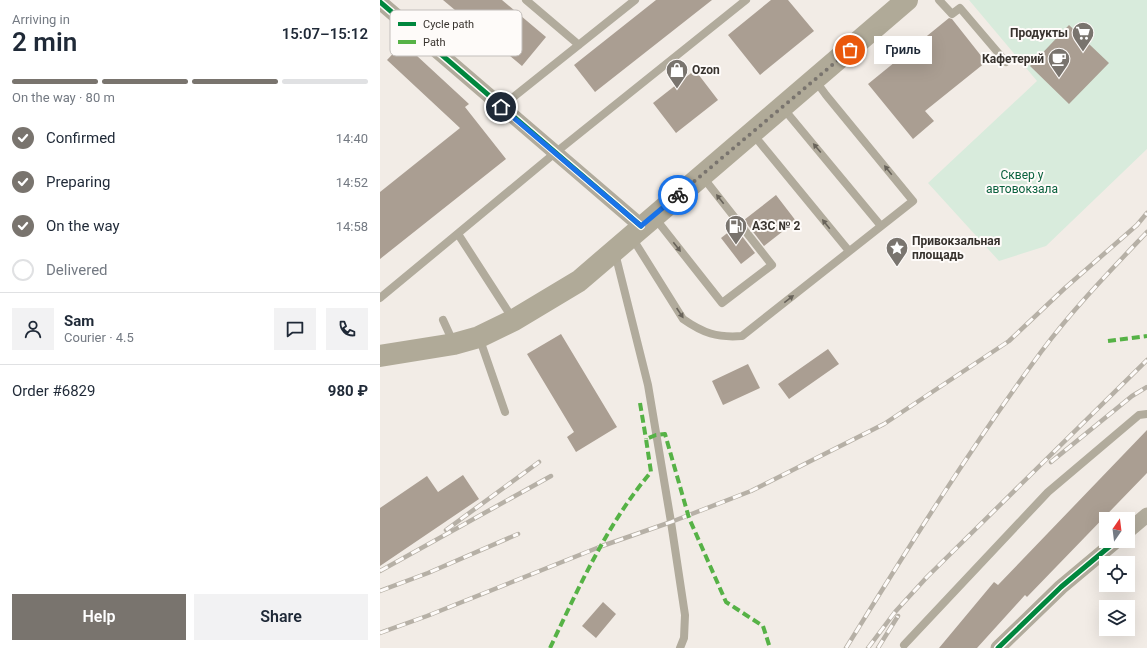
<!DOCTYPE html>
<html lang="en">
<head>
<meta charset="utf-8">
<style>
	body { margin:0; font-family:Roboto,sans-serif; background:#f2f2f3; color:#1f2937; height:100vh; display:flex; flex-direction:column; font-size:15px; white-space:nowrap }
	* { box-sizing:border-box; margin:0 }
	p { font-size:13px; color:#747a83 }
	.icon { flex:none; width:22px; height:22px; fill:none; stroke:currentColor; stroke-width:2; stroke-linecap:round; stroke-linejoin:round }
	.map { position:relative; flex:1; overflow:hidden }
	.details { display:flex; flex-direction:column; background:#fff; width:380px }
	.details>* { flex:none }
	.needle { width:26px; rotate:14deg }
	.fabs { position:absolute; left:719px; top:512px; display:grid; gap:8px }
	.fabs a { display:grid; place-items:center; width:36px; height:36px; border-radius:0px; background:#fff; box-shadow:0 4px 16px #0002; font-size:20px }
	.pin { position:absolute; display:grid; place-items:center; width:34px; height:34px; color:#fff; margin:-17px; border:2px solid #fff; border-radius:50%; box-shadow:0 1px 4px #0007 }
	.courier { position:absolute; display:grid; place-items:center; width:40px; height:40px; margin:-20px; border:3px solid #1a73e8; border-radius:50%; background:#fff; color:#222; box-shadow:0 1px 5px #0007 }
	.bubble { position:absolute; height:28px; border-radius:0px; background:#fff; box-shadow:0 4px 16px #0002; font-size:13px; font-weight:600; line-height:28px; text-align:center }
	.overview em { font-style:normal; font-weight:600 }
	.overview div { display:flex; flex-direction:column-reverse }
	.overview { display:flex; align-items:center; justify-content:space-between; height:68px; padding:0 12px }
	h1 { font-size:26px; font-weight:600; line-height:30px }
	.bar { display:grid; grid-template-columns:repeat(4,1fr); gap:6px 4px; align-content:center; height:48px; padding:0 12px }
	.bar i { height:5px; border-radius:3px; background:#e0e1e3 }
	.bar .active { background:#79746e }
	.bar p { grid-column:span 4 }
	.line { display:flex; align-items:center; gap:10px; padding:0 12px; border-top:1px solid #e0e1e3 }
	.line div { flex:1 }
	.round { display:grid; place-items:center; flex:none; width:42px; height:42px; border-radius:0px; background:#f2f2f3 }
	ol { padding:0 12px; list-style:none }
	li { display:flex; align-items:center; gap:12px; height:44px }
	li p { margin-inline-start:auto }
	li .icon { padding:4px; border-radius:50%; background:#79746e; color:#fff; stroke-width:4 }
	li:last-child { color:#747a83 }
	li i { width:22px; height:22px; border:2px solid #e0e1e3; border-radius:50% }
	.primary-button { display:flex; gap:8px; margin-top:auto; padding:8px 12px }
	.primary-button a { flex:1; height:46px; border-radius:0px; background:#79746e; color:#fff; font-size:16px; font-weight:600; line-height:46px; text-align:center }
	.primary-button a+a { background:#f2f2f3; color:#1f2937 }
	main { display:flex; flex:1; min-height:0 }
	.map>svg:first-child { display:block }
</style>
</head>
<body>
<main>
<section class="details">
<div class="overview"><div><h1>2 min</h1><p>Arriving in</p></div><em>15:07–15:12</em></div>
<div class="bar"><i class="active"></i><i class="active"></i><i class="active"></i><i></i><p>On the way · 80 m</p></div>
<ol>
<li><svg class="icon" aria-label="check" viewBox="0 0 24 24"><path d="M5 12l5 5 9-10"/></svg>Confirmed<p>14:40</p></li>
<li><svg class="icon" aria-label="check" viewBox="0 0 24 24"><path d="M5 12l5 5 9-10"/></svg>Preparing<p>14:52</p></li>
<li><svg class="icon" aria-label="check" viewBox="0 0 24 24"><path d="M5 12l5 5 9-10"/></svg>On the way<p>14:58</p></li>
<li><i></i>Delivered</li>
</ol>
<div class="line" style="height:72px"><a class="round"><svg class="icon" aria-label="person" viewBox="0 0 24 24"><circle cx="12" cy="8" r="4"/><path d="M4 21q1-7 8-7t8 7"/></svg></a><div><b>Sam</b><p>Courier · 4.5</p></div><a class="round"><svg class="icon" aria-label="chat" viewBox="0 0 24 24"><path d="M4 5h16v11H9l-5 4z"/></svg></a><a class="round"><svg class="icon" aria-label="phone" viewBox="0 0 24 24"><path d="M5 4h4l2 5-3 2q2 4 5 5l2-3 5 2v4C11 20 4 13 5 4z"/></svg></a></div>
<div class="line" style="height:52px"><div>Order #6829</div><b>980 ₽</b></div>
<div class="primary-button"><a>Help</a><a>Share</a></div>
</section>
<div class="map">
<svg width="767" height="648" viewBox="0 0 767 648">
	<rect width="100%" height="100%" fill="#f2ece6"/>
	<!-- green -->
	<path fill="#d8ebdc" d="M 589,0 L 767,0 L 767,149 L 666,246 L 619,261 L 548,183 L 657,81 Z"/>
	<!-- building -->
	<path fill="#aa9e92" d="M 63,0 L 122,0 L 166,37 L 142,66 Z
		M 276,0 L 332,0 L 215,92 L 194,65 Z
		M 391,0 L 408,0 L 434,31 L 380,75 L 348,35 Z
		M 569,18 L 572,19 L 606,62 L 545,111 L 554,121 L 533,139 L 488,84 Z
		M 689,25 L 729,63 L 689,104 L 650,66 Z
		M 23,43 L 89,104 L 85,107 L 126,159 L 0,259 L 0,192 L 80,128 L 7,60 Z
		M 315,70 L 338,100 L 296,133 L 273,103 Z
		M 396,195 L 416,221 L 384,246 L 364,220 Z
		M 355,227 L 375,253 L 361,264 L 341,238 Z
		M 181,334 L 237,427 L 196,452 L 187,437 L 194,432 L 147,354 Z
		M 448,349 L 459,364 L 409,399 L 398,384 Z
		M 368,364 L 380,388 L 343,405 L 332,381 Z
		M 767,430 L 767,473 L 647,597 L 645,595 L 597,648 L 559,648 L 614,582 L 618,585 Z
		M 83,475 L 99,499 L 0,566 L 0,508 L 47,476 L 58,492 Z
		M 223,602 L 236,614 L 216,638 L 202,626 Z"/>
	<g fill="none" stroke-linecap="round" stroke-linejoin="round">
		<!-- lane -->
		<path stroke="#b1ab9c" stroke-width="8" d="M 146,0 L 199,45
			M 559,0 L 572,14 L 580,8 L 626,62
			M 121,107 L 255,0
			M 403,108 L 501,226
			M 372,133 L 469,251
			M 275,218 L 342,303 L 392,265 L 322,176
			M 78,234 L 133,319
			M 251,236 L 303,319 C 323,333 337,338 362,336 L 533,201 L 446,95 L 435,80
			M 235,253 L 268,385 L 291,522 L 305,615 L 304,638 L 300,648
			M 0,298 L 175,153 L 366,0
			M 63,320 L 74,344
			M 99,337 L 125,412
			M 524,645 L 668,492 L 759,415 L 767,414"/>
		<!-- street -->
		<path stroke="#b1ab9c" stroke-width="15" d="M 0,2 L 261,226
			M 748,531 L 767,515
			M 618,648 L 681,587 L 736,541"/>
		<!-- secondary -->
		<path stroke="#b0aa98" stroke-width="22" d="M 0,356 L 74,344 L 99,337 L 134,320 L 199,281 L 527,0"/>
		<!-- rail casing -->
		<g stroke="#b6b0a6" stroke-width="4.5">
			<path id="rail" d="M 671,462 L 752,396 L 767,387
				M 66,530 L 159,462
				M 0,571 L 171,476
				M 0,591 L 48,573 L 138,534
				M 0,633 L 47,616 L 222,546 L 291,522 L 371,491 L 504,424 L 629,341 L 685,288 L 757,225 L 767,213
				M 466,648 C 528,548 591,447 661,352 C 693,309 730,271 767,232
				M 488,648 L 515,612 L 547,577 L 767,360
				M 498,648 L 518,616"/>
		</g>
		<!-- rail -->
		<use href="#rail" stroke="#fefbf9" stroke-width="3" stroke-dasharray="9" stroke-linecap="butt"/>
		<!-- quiet -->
		<path stroke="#56b246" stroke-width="4" stroke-dasharray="8 4" stroke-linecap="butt" d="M 728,341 L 767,336
			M 260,403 L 266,439
			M 170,648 C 199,587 227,524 271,472 L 266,439 L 276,435 L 285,434 L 309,518 L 346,602 L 383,626 L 390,648"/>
		<!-- cycleway casing -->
		<g stroke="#fefbf9" stroke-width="8">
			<path id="cycleway" d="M 0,2 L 261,226
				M 618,648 L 681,587 L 736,541"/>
		</g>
		<!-- cycleway -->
		<use href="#cycleway" stroke="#00873e" stroke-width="5"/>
	</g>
	<!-- one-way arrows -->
	<defs><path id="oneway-solid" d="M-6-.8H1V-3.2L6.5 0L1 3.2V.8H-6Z"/></defs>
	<g fill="#68635a">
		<use href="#oneway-solid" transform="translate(437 148) rotate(-130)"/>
		<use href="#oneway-solid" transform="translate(508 170) rotate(-129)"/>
		<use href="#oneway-solid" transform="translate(340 199) rotate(-128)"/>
		<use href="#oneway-solid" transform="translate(446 224) rotate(-129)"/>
		<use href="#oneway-solid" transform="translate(297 247) rotate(52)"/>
		<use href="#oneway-solid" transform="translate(409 299) rotate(-38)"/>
		<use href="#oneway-solid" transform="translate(300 313) rotate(56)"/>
	</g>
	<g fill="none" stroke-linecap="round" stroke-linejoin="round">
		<!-- done -->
		<path stroke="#79746e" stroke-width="4" stroke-dasharray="0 7.2" d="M 298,195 L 470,50"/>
		<!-- route -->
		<path stroke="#1a73e8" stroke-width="5" d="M 121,107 L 261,226 L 298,195"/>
	</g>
	<!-- icons -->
	<defs>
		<g id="supermarket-pin" transform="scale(1.15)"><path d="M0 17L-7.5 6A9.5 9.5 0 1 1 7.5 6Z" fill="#79746e" stroke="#fefbf9"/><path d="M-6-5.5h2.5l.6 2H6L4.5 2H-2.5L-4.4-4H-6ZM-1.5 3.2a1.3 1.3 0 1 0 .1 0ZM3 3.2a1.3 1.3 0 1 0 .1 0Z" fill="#fff"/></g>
		<g id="cafe-pin" transform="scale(1.15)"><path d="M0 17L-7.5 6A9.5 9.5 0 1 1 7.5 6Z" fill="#79746e" stroke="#fefbf9"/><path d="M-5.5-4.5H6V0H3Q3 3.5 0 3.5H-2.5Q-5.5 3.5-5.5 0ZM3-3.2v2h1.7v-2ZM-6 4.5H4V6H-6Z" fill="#fff"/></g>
		<g id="shop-pin" transform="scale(1.15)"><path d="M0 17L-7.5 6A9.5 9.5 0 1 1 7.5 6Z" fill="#79746e" stroke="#fefbf9"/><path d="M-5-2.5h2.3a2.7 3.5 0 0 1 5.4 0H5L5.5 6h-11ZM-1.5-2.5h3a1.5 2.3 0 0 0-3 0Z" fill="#fff"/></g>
		<g id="fuel-pin" transform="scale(1.15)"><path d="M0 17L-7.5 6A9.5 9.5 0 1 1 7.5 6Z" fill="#79746e" stroke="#fefbf9"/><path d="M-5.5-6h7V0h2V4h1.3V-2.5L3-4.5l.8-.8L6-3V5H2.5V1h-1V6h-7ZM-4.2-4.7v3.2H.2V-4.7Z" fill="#fff"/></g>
		<g id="sight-pin" transform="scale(1.15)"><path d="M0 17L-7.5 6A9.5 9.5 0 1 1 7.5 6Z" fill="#79746e" stroke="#fefbf9"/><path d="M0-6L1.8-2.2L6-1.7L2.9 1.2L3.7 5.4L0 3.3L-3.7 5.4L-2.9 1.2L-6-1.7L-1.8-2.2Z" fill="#fff"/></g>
	</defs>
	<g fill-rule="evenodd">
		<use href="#supermarket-pin" x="703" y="33"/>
		<use href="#cafe-pin" x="679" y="59"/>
		<use href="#shop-pin" x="297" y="70"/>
		<use href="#fuel-pin" x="356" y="226"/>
		<use href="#sight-pin" x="517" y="248"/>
	</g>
	<g text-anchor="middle" stroke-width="4" stroke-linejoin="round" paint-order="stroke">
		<!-- poi labels -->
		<g font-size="12" font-weight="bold" fill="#38332e" stroke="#fefbf9" text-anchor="start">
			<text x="688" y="37" text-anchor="end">Продукты</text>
			<text x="664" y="63" text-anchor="end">Кафетерий</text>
			<text x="312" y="74">Ozon</text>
			<text x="372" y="230">АЗС № 2</text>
			<text x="532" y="245">Привокзальная<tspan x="532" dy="14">площадь</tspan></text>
		</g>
		<!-- park labels -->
		<g font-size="12" fill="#0a613e" stroke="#fefbf9">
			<text x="642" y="179">Сквер у<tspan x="642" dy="14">автовокзала</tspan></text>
		</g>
	</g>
	<!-- legend -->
	<rect x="10" y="10" width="132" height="46" rx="6" fill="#fefbf9" stroke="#c3bfbc" stroke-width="1"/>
	<rect x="18" y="22" width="18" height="4" fill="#00873e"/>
	<rect x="18" y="40" width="18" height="4" fill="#56b246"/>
	<g font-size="11" fill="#38332e">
		<text x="43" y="28">Cycle path</text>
		<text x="43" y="46">Path</text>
	</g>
</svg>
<div class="fabs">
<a><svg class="needle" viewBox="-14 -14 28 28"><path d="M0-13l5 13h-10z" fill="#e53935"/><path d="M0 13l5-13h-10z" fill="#747a83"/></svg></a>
<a><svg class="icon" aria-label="locate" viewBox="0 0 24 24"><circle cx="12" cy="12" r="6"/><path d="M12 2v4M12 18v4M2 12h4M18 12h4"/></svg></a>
<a><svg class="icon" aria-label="layers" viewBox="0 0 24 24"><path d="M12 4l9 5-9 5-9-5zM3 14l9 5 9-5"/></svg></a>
</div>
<div class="pin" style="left:470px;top:50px;background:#ea580c"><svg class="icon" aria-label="bag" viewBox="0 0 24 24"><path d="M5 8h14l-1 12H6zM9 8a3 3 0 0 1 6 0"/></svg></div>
<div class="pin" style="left:121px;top:107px;background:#1f2937"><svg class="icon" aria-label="home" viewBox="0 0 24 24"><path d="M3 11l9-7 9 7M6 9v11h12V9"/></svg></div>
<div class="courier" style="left:298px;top:195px"><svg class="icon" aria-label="bike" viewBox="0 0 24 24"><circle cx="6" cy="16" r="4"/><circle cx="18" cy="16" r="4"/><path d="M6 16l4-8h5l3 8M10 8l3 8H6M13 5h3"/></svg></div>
<div class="bubble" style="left:494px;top:36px;width:58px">Гриль</div>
</div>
</main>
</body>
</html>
